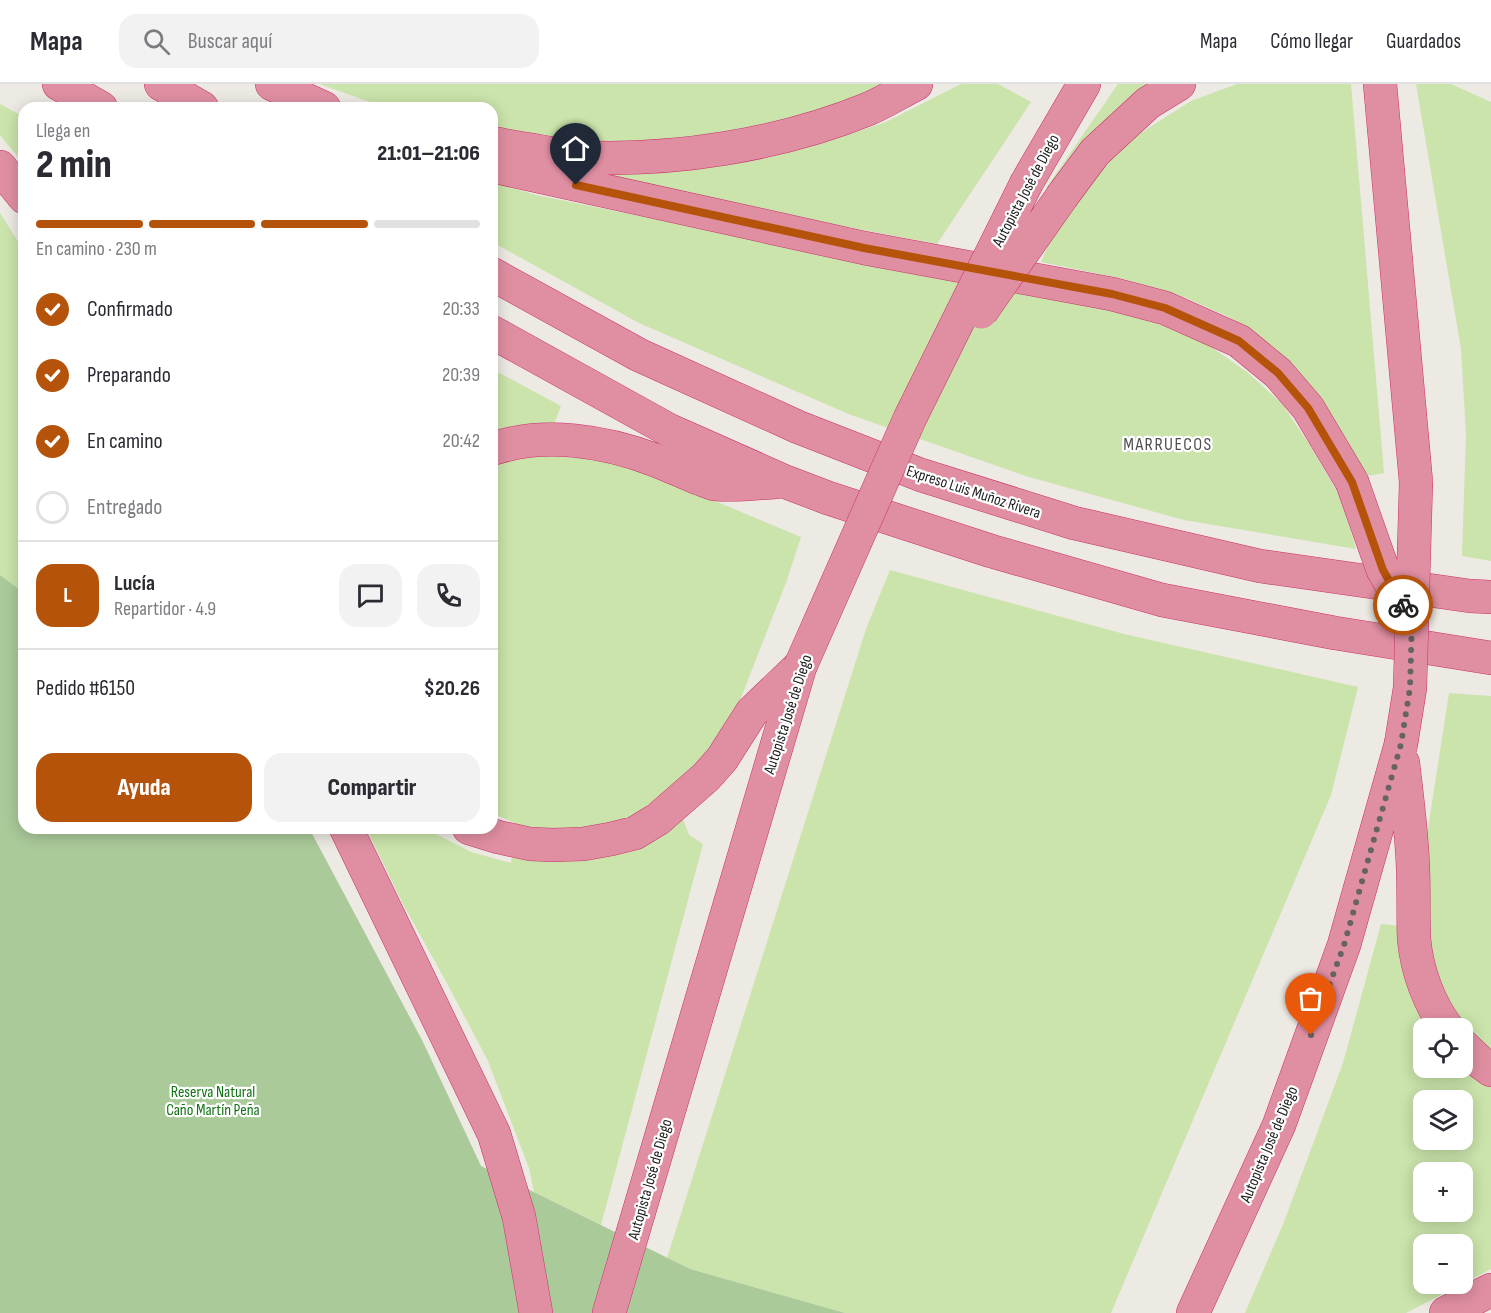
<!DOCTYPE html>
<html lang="es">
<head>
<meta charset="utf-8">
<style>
	body { margin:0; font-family:"Sofia Sans Condensed",sans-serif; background:#f2f2f3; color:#2b2b33; height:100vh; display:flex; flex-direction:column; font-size:22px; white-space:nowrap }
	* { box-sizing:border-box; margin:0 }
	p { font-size:20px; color:#7c7c81 }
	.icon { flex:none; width:33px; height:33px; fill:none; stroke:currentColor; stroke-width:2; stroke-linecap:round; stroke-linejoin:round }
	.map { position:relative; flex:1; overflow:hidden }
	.panel { position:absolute; left:18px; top:18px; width:480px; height:732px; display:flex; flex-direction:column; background:#fff; border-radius:18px; box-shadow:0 3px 15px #0003 }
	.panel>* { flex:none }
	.controls { position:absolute; left:1413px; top:934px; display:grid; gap:12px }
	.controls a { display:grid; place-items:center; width:60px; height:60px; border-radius:12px; background:#fff; box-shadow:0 3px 15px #0003; font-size:30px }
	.pin { position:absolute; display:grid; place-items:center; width:51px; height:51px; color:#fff; margin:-62px -26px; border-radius:50% 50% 50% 0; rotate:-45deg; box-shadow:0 0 6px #0007 }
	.pin .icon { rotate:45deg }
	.courier { position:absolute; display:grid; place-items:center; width:60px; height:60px; margin:-30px; border:4px solid #b45309; border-radius:50%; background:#fff; color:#222; box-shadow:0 2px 8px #0007 }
	.overview em { font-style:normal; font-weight:800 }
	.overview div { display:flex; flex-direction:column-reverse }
	.overview { display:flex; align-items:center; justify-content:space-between; height:102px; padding:0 18px }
	h1 { font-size:39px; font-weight:800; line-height:45px }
	.bar { display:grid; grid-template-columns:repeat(4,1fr); gap:9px 6px; align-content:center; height:72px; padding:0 18px }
	.bar i { height:8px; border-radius:4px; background:#e1e1e2 }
	.bar .current { background:#b45309 }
	.bar p { grid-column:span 4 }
	.line { display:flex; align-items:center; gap:15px; padding:0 18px; border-top:2px solid #e1e1e2 }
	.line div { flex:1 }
	.round { display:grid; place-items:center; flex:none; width:63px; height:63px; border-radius:18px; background:#f2f2f3 }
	ol { padding:0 18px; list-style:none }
	li { display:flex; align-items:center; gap:18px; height:66px }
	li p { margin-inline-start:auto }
	li .icon { padding:6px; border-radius:50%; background:#b45309; color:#fff; stroke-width:4 }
	li:last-child { color:#7c7c81 }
	li i { width:33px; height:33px; border:3px solid #e1e1e2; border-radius:50% }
	.primary-button { display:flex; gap:12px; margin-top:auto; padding:12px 18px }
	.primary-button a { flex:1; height:69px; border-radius:18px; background:#b45309; color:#fff; font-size:24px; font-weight:800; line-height:69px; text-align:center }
	.primary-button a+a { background:#f2f2f3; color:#2b2b33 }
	header { display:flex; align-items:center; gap:36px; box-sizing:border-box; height:84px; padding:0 30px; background:#fff; border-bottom:2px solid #e1e1e2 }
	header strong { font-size:28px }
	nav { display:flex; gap:33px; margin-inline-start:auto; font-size:21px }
	.search { width:420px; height:54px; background:#f2f2f3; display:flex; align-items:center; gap:15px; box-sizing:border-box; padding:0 21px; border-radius:18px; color:#7c7c81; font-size:22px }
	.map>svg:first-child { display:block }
</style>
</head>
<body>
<header>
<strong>Mapa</strong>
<div class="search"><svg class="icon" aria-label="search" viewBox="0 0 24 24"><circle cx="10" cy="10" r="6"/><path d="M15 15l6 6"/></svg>Buscar aquí</div>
<nav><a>Mapa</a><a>Cómo llegar</a><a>Guardados</a></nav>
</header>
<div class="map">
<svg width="1491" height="1229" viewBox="0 0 1491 1229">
	<rect width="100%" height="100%" fill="#ede9e3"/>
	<!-- grass -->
	<path fill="#cae4ab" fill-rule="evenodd" d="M 319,0 L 894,0 L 778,43 L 700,56 L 622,58 L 538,57 L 492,50 L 492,24 L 387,24 Z
		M 961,0 L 998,0 L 1031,18 L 937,160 L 606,97 L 606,88 L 740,77 L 825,58 L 886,38 Z
		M 1118,0 L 1147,0 L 1121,21 L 1091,53 L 1052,105 L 1046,104 Z
		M 1237,0 L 1351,0 L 1384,389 L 1367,392 L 1334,338 L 1262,257 L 1229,233 L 1186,214 L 1124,195 L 1041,178 L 1061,132 L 1090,93 L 1142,48 L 1191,17 Z
		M 1416,0 L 1451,0 L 1491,18 L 1491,477 L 1462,472 L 1466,350 L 1461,265 Z
		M 0,20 L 24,33 L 24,80 L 0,51 Z
		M 492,98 L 536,111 L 923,189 L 1082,219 L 1156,239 L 1207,260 L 1247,288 L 1282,320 L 1309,360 L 1342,416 L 1356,465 L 1184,436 L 1029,393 L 851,331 L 639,239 L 492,158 Z
		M 0,129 L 24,167 L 24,509 L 0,491 Z
		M 492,285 L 561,322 L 553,343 L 492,354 Z
		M 538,371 L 593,375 L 638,385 L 801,453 L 787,496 L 733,634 L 707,675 L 672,706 L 689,751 L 703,760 L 601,1141 L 534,1108 L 529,1084 L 488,977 L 448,901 L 404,822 L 366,744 L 427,744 L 432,748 L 471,768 L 511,779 L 517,740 L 492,729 L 492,381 Z
		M 890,486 L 1124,550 L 1358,603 L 1331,711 L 1111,1229 L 845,1229 L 690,1185 L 667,1174 L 866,545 Z
		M 1449,609 L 1491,612 L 1491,1185 L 1406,1229 L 1245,1229 L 1284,1138 L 1343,979 L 1381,840 L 1400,842 L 1424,770 ZM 1424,945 L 1462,945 L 1462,984 L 1424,984 ZM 1424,1017 L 1462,1017 L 1462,1056 L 1424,1056 ZM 1424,1089 L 1462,1089 L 1462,1128 L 1424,1128 ZM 1424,1161 L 1462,1161 L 1462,1200 L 1424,1200 Z"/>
	<!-- forest -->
	<path fill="#aaca9a" d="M 0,491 L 24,509 L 24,744 L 309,744 L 423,958 L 481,1082 L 690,1185 L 845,1229 L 0,1229 Z"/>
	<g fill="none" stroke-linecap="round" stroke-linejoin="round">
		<!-- highway casing -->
		<g stroke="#cb306d" stroke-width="34">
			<path id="highway" d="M 59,0 L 101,24
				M 161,0 L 202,24
				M 272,0 L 324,24
				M 1380,0 L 1416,398
				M 492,59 C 511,63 531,66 550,69 C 559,70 568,72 577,73 C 672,78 780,61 868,25 C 885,18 900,8 916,0
				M 492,82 L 864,164 L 1112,210 L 1165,224 L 1239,257 L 1278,289 L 1308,324 L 1352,398
				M 0,83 L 24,113
				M 1027,98 L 1084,0
				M 1063,111 L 1095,68 L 1148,19 L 1179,0
				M 492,190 L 639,271 L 798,343 L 921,391 L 1074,439 L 1260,482 L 1470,512 L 1491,513
				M 492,248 L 669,346 L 786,398 L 828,414 L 991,467 L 1162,516 L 1335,549 L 1491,574
				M 492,365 C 544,347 605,357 655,376 C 670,382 684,388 698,394 C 704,396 710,399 715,400 C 734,402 757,399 776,398
				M 1403,679 C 1407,714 1412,750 1413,785 C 1414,808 1413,832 1414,855 C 1417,887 1429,920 1448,945
				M 346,744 L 494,1050 L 519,1133 L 536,1229
				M 469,744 L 498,753 L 530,760 L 553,761 L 583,760 L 611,755 L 635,749 L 658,735 L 706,693 L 722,675 L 752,628 L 798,584
				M 1462,961 L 1480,978 L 1491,986
				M 609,1229 L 800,583
				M 1193,1229 L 1279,1041 L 1344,861 L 1401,660
				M 1446,1229 L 1491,1206"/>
		</g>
		<!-- highway -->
		<use href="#highway" stroke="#e08fa2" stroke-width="33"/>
		<!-- highway-bridge casing -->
		<g stroke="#cb306d" stroke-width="34" stroke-linecap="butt">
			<path id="highway-bridge" d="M 981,228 L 1063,111
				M 1352,398 L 1383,486 L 1412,536
				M 800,583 L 910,334 L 1027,98
				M 1401,660 L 1410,604 L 1416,398"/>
		</g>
		<!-- highway-bridge -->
		<use href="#highway-bridge" stroke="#e08fa2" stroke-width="33"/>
	</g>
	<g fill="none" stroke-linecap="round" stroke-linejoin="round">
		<!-- done -->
		<path stroke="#656462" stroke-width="6" stroke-dasharray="0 10.8" d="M 1311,951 L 1344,861 L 1401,660 L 1410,604 L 1412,536 L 1403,521"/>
		<!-- route -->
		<path stroke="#b45309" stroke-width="8" d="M 576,101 L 864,164 L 1112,210 L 1165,224 L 1239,257 L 1278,289 L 1308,324 L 1352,398 L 1383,486 L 1403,521"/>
	</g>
	<g text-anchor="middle" stroke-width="4.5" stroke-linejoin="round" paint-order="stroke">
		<!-- street labels -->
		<g font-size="16" fill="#1c1c1c" stroke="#fff">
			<text transform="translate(1025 106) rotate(-62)" y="6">Autopista José de Diego</text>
			<text transform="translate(974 407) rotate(18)" y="6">Expreso Luis Muñoz Rivera</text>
			<text transform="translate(787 630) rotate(-72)" y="6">Autopista José de Diego</text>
			<text transform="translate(1268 1060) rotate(-67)" y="6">Autopista José de Diego</text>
			<text transform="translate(649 1095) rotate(-74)" y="6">Autopista José de Diego</text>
		</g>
		<!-- park labels -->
		<g font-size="16" fill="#137216" stroke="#fff">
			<text x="213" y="1013">Reserva Natural<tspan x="213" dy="18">Caño Martín Peña</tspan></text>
		</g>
		<!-- neighbourhood labels -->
		<g font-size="18" letter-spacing="1.5" fill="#4f4f4f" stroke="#fff">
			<text x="1168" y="366">MARRUECOS</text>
		</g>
	</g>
</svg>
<div class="controls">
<a><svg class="icon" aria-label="locate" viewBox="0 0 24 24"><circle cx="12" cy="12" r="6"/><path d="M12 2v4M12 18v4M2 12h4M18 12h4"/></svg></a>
<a><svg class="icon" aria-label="layers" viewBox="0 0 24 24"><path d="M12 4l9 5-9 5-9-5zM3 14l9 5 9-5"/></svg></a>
<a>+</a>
<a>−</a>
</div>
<div class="pin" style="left:1311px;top:951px;background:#ea580c"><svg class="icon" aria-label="bag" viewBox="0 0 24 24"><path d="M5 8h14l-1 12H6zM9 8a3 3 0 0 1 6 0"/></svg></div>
<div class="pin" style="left:576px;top:101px;background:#1f2937"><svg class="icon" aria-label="home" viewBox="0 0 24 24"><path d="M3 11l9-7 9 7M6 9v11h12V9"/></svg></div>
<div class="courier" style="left:1403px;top:521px"><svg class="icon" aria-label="bike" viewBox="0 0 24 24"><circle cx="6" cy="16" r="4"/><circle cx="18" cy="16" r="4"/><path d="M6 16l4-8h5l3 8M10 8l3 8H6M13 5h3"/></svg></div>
<section class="panel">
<div class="overview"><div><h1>2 min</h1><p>Llega en</p></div><em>21:01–21:06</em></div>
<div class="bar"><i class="current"></i><i class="current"></i><i class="current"></i><i></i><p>En camino · 230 m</p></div>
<ol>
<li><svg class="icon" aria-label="check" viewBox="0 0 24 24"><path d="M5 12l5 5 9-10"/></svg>Confirmado<p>20:33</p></li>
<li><svg class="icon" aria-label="check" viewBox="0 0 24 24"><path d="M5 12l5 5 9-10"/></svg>Preparando<p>20:39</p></li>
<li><svg class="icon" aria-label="check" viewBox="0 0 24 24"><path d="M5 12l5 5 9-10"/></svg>En camino<p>20:42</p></li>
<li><i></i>Entregado</li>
</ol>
<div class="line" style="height:108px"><b class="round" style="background:#b45309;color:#fff">L</b><div><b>Lucía</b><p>Repartidor · 4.9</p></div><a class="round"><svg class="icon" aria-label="chat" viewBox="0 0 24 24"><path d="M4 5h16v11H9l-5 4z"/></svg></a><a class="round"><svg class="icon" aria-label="phone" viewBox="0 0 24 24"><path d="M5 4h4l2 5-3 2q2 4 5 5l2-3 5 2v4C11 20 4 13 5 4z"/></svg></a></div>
<div class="line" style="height:78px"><div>Pedido #6150</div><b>$20.26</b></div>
<div class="primary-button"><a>Ayuda</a><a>Compartir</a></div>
</section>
</div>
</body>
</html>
